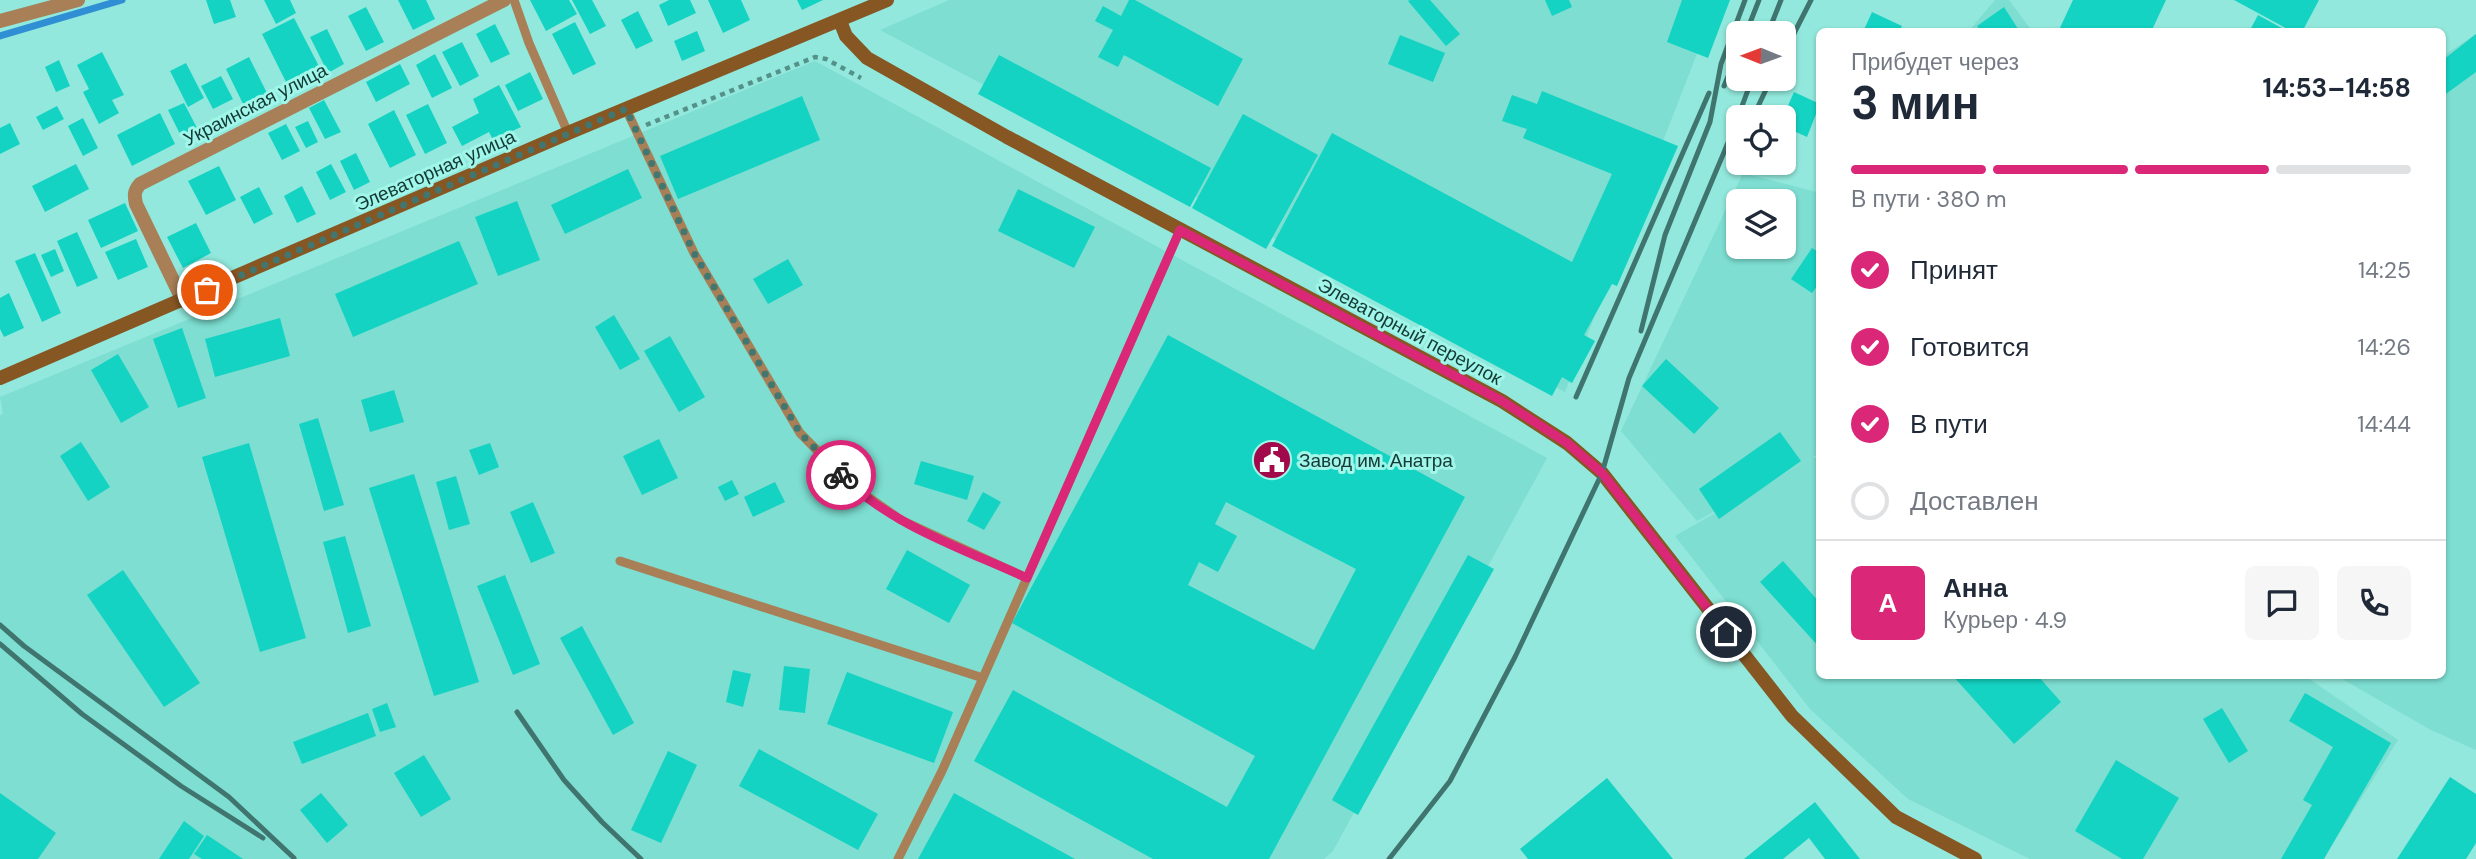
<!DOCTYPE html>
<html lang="ru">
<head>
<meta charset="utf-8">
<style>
	body { margin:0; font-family:"DM Sans",sans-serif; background:#f6f6f7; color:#1f2937; height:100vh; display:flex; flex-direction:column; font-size:26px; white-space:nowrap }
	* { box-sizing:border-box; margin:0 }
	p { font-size:23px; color:#747a83 }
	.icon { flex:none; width:38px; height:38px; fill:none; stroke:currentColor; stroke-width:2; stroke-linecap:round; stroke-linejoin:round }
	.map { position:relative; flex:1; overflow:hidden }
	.details { position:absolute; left:1816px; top:28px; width:630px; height:651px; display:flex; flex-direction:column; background:#fff; border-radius:10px; box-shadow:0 2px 5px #0004 }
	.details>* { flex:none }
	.needle { width:46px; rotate:271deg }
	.controls { position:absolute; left:1726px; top:21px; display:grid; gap:14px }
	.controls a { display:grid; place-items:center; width:70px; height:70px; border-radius:10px; background:#fff; box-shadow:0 2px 5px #0004; font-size:35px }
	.pin { position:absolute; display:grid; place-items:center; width:60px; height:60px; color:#fff; margin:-30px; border:4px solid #fff; border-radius:50%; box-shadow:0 2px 7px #0007 }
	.courier { position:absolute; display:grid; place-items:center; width:70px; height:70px; margin:-35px; border:5px solid #db2777; border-radius:50%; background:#fff; color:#222; box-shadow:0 2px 9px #0007 }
	.head em { font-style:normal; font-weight:700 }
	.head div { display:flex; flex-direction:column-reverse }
	.head { display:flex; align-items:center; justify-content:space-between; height:119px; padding:0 35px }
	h1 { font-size:46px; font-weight:700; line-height:52px }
	.bar { display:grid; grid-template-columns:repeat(4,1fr); gap:10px 7px; align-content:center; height:84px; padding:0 35px }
	.bar i { height:9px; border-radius:5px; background:#e0e1e3 }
	.bar .current { background:#db2777 }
	.bar p { grid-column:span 4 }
	.line { display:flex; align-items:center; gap:18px; padding:0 35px; border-top:2px solid #e0e1e3 }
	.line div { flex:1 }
	.round { display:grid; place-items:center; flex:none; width:74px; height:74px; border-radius:10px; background:#f6f6f7 }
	ol { padding:0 35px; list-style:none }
	li { display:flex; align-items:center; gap:21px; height:77px }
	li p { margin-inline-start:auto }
	li .icon { padding:7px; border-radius:50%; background:#db2777; color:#fff; stroke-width:4 }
	li:last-child { color:#747a83 }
	li i { width:38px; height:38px; border:4px solid #e0e1e3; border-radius:50% }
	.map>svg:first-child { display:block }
</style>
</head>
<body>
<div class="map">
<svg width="2476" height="859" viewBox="0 0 2476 859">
	<rect width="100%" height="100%" fill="#92e8dc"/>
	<!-- built -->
	<path fill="#7dded1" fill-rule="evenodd" d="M 949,0 L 1718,0 L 1565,392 L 880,30 Z
		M 1995,0 L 2009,0 L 2032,31 L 1968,32 Z
		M 2476,34 L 2476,750 L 2431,730 L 2337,676 L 2443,676 L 2443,56 Z
		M 815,61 L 1547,458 L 1333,851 L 1324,859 L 0,859 L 0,416 L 3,413 L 0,397 Z
		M 1743,173 L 1820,193 L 1820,453 L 1697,521 L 1621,431 ZM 1738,201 L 1783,201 L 1783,247 L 1738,247 Z
		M 1813,457 L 1820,459 L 1820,676 L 2305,676 L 2398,740 L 2323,859 L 2030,859 L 1908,799 L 1810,709 L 1675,536 Z"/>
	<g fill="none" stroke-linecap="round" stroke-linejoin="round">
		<!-- stream -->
		<path stroke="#308fd4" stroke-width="7" d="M 0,36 L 122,0"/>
	</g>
	<!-- building -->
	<path fill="#14d3c2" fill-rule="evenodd" d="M 206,0 L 230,0 L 236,17 L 214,24 Z
		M 264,0 L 290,0 L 296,13 L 276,24 Z
		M 398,0 L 426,0 L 435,19 L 413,30 Z
		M 530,0 L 569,0 L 577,14 L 546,31 Z
		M 572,0 L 592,0 L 606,26 L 590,34 Z
		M 669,0 L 690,0 L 696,13 L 668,26 L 659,5 Z
		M 708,0 L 741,0 L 750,20 L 723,33 Z
		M 797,0 L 823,0 L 802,10 Z
		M 1129,0 L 1135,0 L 1243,59 L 1218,106 L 1124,55 L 1118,67 L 1098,57 L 1113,30 L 1095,21 L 1103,6 L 1121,16 Z
		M 1410,0 L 1430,0 L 1460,34 L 1446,46 L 1408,1 Z
		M 1545,0 L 1569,0 L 1572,7 L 1552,16 Z
		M 1682,0 L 1730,0 L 1708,58 L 1667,42 Z
		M 2073,0 L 2166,0 L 2151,32 L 2058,32 Z
		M 2234,0 L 2319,0 L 2302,32 L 2293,32 Z
		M 366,7 L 384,42 L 366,51 L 348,16 Z
		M 2004,7 L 2020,32 L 1981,32 L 1977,26 Z
		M 638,11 L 653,41 L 636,49 L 621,20 Z
		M 1872,12 L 1902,26 L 1899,32 L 1863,32 Z
		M 2258,15 L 2289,32 L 2249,32 Z
		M 294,18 L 323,74 L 290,90 L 262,34 Z
		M 575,22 L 596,64 L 573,75 L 552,34 Z
		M 495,24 L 510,54 L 491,63 L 476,34 Z
		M 327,29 L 344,64 L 328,73 L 310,37 Z
		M 697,31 L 705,51 L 682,61 L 674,41 Z
		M 2476,34 L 2476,72 L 2443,96 L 2443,60 Z
		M 1400,35 L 1445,53 L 1433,82 L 1388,64 Z
		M 462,42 L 479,76 L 460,86 L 442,52 Z
		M 102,52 L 124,95 L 112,100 L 119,113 L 99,124 L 83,92 L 89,89 L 77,65 Z
		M 435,54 L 452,88 L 432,98 L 416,65 Z
		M 999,55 L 1211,168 L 1190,207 L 978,94 Z
		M 249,57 L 268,95 L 245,108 L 226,69 Z
		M 59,60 L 70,86 L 56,92 L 45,67 Z
		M 186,63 L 204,98 L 188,107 L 170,71 Z
		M 400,64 L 410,84 L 376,102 L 366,82 Z
		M 530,72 L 543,99 L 518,111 L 505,85 Z
		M 221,76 L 233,99 L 213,109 L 201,86 Z
		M 499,85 L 521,127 L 493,140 L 489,132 L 462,146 L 452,127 L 479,113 L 473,99 Z
		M 1542,91 L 1678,146 L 1617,286 L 1612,284 L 1584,335 L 1595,341 L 1572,383 L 1562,377 L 1552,396 L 1272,246 L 1332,133 L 1572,262 L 1612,174 L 1523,138 L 1527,129 L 1502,121 L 1512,95 L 1537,104 Z
		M 1794,92 L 1820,104 L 1807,137 L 1783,126 L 1783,117 Z
		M 802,96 L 820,140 L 678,199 L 660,156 Z
		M 324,100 L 341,132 L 325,139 L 309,108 Z
		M 184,103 L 197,128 L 181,136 L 168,110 Z
		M 428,104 L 447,143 L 425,154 L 406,115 Z
		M 57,106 L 64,119 L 43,130 L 36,117 Z
		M 394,110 L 416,155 L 390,168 L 368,124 Z
		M 160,113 L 175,144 L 132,166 L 117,135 Z
		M 1243,114 L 1318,155 L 1266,249 L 1192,208 Z
		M 83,118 L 98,148 L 83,156 L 68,126 Z
		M 308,121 L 318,142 L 306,148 L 295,127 Z
		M 10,123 L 20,144 L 0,154 L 0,128 Z
		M 286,124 L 300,151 L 282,160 L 268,133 Z
		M 356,153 L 370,182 L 354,190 L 340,161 Z
		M 76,164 L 89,189 L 45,212 L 32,186 Z
		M 331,164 L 346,192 L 330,200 L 316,172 Z
		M 219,166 L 236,200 L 206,215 L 188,181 Z
		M 628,169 L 642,198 L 565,234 L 551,205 Z
		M 302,186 L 316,214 L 297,223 L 284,196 Z
		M 259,187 L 273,214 L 254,224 L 240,197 Z
		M 1018,189 L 1095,227 L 1074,268 L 998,231 Z
		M 517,201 L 540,260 L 498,276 L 475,217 Z
		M 125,203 L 138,231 L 101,248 L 88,220 Z
		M 196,223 L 211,253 L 183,268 L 167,237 Z
		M 77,232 L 98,278 L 77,287 L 57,241 Z
		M 136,239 L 148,267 L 118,280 L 105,252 Z
		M 459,241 L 478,284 L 353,337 L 335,294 Z
		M 1812,248 L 1820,253 L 1820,282 L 1812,293 L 1791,279 Z
		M 55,249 L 64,271 L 51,277 L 41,255 Z
		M 35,253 L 61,313 L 42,322 L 15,261 Z
		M 788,259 L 803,285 L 768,304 L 753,279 Z
		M 9,293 L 24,328 L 4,337 L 0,329 L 0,298 Z
		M 614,315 L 640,359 L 620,370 L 595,327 Z
		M 280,318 L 290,356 L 215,377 L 205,339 Z
		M 182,328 L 206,398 L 178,408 L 153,339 Z
		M 1168,335 L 1465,497 L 1269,859 L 1153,859 L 974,761 L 1013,690 L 1227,807 L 1255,756 L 1012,623 ZM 1226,502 L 1356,569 L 1314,650 L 1188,585 L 1199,562 L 1218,572 L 1237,536 L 1215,524 Z
		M 670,336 L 705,397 L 679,412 L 644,351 Z
		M 118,354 L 149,407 L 121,423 L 91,370 Z
		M 1666,359 L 1719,408 L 1694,434 L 1642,386 Z
		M 394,390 L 404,422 L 370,432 L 361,400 Z
		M 318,418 L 344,505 L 324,511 L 299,424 Z
		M 1780,432 L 1801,461 L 1719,519 L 1699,489 Z
		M 659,439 L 678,478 L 642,495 L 623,456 Z
		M 81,442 L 110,487 L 88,501 L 60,456 Z
		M 249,443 L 306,638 L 260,652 L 202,457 Z
		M 490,443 L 499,467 L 479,475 L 469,450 Z
		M 921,461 L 974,476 L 967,500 L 914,484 Z
		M 414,474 L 479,682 L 434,696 L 369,488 Z
		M 456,476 L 470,524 L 449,530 L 436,482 Z
		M 732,480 L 739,494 L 725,501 L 718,487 Z
		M 775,482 L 785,502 L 753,517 L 744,497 Z
		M 983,492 L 1001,502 L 984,530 L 967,521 Z
		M 533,502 L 555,553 L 531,563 L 510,512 Z
		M 345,536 L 371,626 L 348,633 L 323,542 Z
		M 907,550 L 970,585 L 949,623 L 886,589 Z
		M 1468,555 L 1494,569 L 1358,815 L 1332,800 Z
		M 1783,561 L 1820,603 L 1820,648 L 1760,582 Z
		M 123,570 L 200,683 L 164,707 L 87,595 Z
		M 505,575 L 540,664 L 513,675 L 477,586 Z
		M 582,626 L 634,723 L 613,735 L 560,638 Z
		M 784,666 L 810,669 L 805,713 L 779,710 Z
		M 733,670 L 751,674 L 743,707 L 726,702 Z
		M 847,672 L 953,712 L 934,763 L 827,724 Z
		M 1953,676 L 2038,676 L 2061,702 L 2014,744 Z
		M 2305,693 L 2391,743 L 2324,859 L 2281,859 L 2312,805 L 2303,800 L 2333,747 L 2289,721 Z
		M 387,703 L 396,727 L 380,732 L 372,709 Z
		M 2222,708 L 2248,751 L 2229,763 L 2203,719 Z
		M 368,713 L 376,736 L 302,764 L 293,742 Z
		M 759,749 L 878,814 L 858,850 L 739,786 Z
		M 668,751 L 697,765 L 661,843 L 631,830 Z
		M 424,755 L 451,799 L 421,817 L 394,773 Z
		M 2116,760 L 2179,798 L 2143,859 L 2122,859 L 2075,831 Z
		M 2450,777 L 2476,794 L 2476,843 L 2466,859 L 2397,859 Z
		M 1607,778 L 1673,859 L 1528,859 L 1520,849 Z
		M 0,793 L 56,833 L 38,859 L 0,859 Z
		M 321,793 L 348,825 L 327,843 L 300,810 Z
		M 954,793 L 1075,859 L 918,859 Z
		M 1815,802 L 1860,859 L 1825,859 L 1809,838 L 1783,859 L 1744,859 Z
		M 184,821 L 204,836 L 189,859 L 159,859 Z
		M 207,835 L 243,859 L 202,859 L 194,854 Z"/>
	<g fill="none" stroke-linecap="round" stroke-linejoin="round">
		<!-- path -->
		<path stroke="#549189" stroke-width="4.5" stroke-dasharray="5 5" stroke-linecap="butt" d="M 646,125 L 815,57 L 826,59 L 861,78"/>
		<!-- lane -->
		<path stroke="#a87f56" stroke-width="9" d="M 514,0 L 529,43 L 568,133
			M 626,109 L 694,253 L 800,433 L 851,485 L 901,520 L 1027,578
			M 620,561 L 983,678
			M 898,859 L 942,771 L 1180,230"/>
		<!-- street -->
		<path stroke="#a87f56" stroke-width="14" d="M 0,21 L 78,0
			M 183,301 L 136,204 C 134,195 134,191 140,184 L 504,0"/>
		<!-- secondary -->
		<path stroke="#875723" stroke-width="14" d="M 840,21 L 846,36 L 867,58 L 1007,137 L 1502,401 L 1567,443 L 1602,473 L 1792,716 L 1896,817 L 1975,859
			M 0,378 L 568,133 L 887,0"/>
		<!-- rail -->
		<path stroke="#40756f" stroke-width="5" d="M 1746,33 L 1759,0
			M 1768,33 L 1781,0
			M 1783,55 L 1811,0
			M 1724,86 L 1738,53
			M 1738,117 L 1752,79
			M 1753,117 L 1771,79
			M 1641,331 L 1665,235 L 1710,122 L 1721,64 L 1745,0
			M 1576,397 L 1709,93
			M 0,625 L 24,646 L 229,797 L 294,858
			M 0,644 L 82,714 L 181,786 L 263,838
			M 517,712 L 564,780 L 602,822 L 641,859
			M 1389,859 L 1450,781 L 1515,657 L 1602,473 L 1629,378 L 1738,119"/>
	</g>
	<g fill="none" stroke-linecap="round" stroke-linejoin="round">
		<!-- done -->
		<path stroke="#417770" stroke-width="7" stroke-dasharray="0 12.6" d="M 207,290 L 626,109 L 694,253 L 800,433 L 841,475"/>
		<!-- route -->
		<path stroke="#db2777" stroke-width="9" d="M 841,475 C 888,524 966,550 1027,578 L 1180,230 L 1502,401 L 1567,443 L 1602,473 L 1726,632"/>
	</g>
	<!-- icons -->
	<defs>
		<g id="civic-disc" transform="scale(2.0125)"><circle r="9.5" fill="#a1094b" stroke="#9ff6e9"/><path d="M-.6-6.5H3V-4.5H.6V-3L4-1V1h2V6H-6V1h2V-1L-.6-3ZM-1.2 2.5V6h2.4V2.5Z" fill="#fff"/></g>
	</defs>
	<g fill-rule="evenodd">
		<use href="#civic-disc" x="1272" y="460"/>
	</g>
	<g text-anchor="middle" stroke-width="6" stroke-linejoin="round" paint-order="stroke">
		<!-- street labels -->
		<g font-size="19" fill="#153a36" stroke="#9ff6e9">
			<text transform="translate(255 104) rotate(-27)" y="7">Украинская улица</text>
			<text transform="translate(435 170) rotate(-24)" y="7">Элеваторная улица</text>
			<text transform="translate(1410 331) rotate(28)" y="7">Элеваторный переулок</text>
		</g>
		<!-- poi labels -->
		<g font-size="19" fill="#153a36" stroke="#9ff6e9" text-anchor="start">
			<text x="1299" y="467">Завод им. Анатра</text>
		</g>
	</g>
</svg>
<div class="controls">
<a><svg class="needle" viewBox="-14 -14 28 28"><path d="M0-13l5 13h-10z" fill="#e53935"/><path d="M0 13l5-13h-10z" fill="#747a83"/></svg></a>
<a><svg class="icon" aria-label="locate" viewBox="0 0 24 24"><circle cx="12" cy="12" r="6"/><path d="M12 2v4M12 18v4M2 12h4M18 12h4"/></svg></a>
<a><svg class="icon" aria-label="layers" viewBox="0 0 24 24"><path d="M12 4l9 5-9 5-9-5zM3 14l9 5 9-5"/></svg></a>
</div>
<div class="pin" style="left:207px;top:290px;background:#ea580c"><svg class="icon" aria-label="bag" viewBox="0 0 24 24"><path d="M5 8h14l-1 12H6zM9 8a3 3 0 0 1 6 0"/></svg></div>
<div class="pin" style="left:1726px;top:632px;background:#1f2937"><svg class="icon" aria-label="home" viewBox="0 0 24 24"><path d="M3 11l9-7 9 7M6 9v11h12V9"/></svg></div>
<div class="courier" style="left:841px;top:475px"><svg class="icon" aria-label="bike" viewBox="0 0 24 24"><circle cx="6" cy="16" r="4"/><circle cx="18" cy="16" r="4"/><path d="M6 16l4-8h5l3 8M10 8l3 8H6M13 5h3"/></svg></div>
<section class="details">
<div class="head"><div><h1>3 мин</h1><p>Прибудет через</p></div><em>14:53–14:58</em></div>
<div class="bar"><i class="current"></i><i class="current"></i><i class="current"></i><i></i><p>В пути · 380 m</p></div>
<ol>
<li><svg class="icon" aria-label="check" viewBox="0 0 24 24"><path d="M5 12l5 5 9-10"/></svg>Принят<p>14:25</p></li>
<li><svg class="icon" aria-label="check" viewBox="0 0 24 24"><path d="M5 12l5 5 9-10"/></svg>Готовится<p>14:26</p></li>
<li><svg class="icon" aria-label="check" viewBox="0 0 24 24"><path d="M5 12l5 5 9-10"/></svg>В пути<p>14:44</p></li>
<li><i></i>Доставлен</li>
</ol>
<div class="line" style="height:126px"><b class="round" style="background:#db2777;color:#fff">А</b><div><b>Анна</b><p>Курьер · 4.9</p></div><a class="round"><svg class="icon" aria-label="chat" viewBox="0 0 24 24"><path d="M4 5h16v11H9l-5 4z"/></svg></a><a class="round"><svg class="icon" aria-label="phone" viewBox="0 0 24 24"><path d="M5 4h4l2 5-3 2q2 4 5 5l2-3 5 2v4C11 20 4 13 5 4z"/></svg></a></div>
</section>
</div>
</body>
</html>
